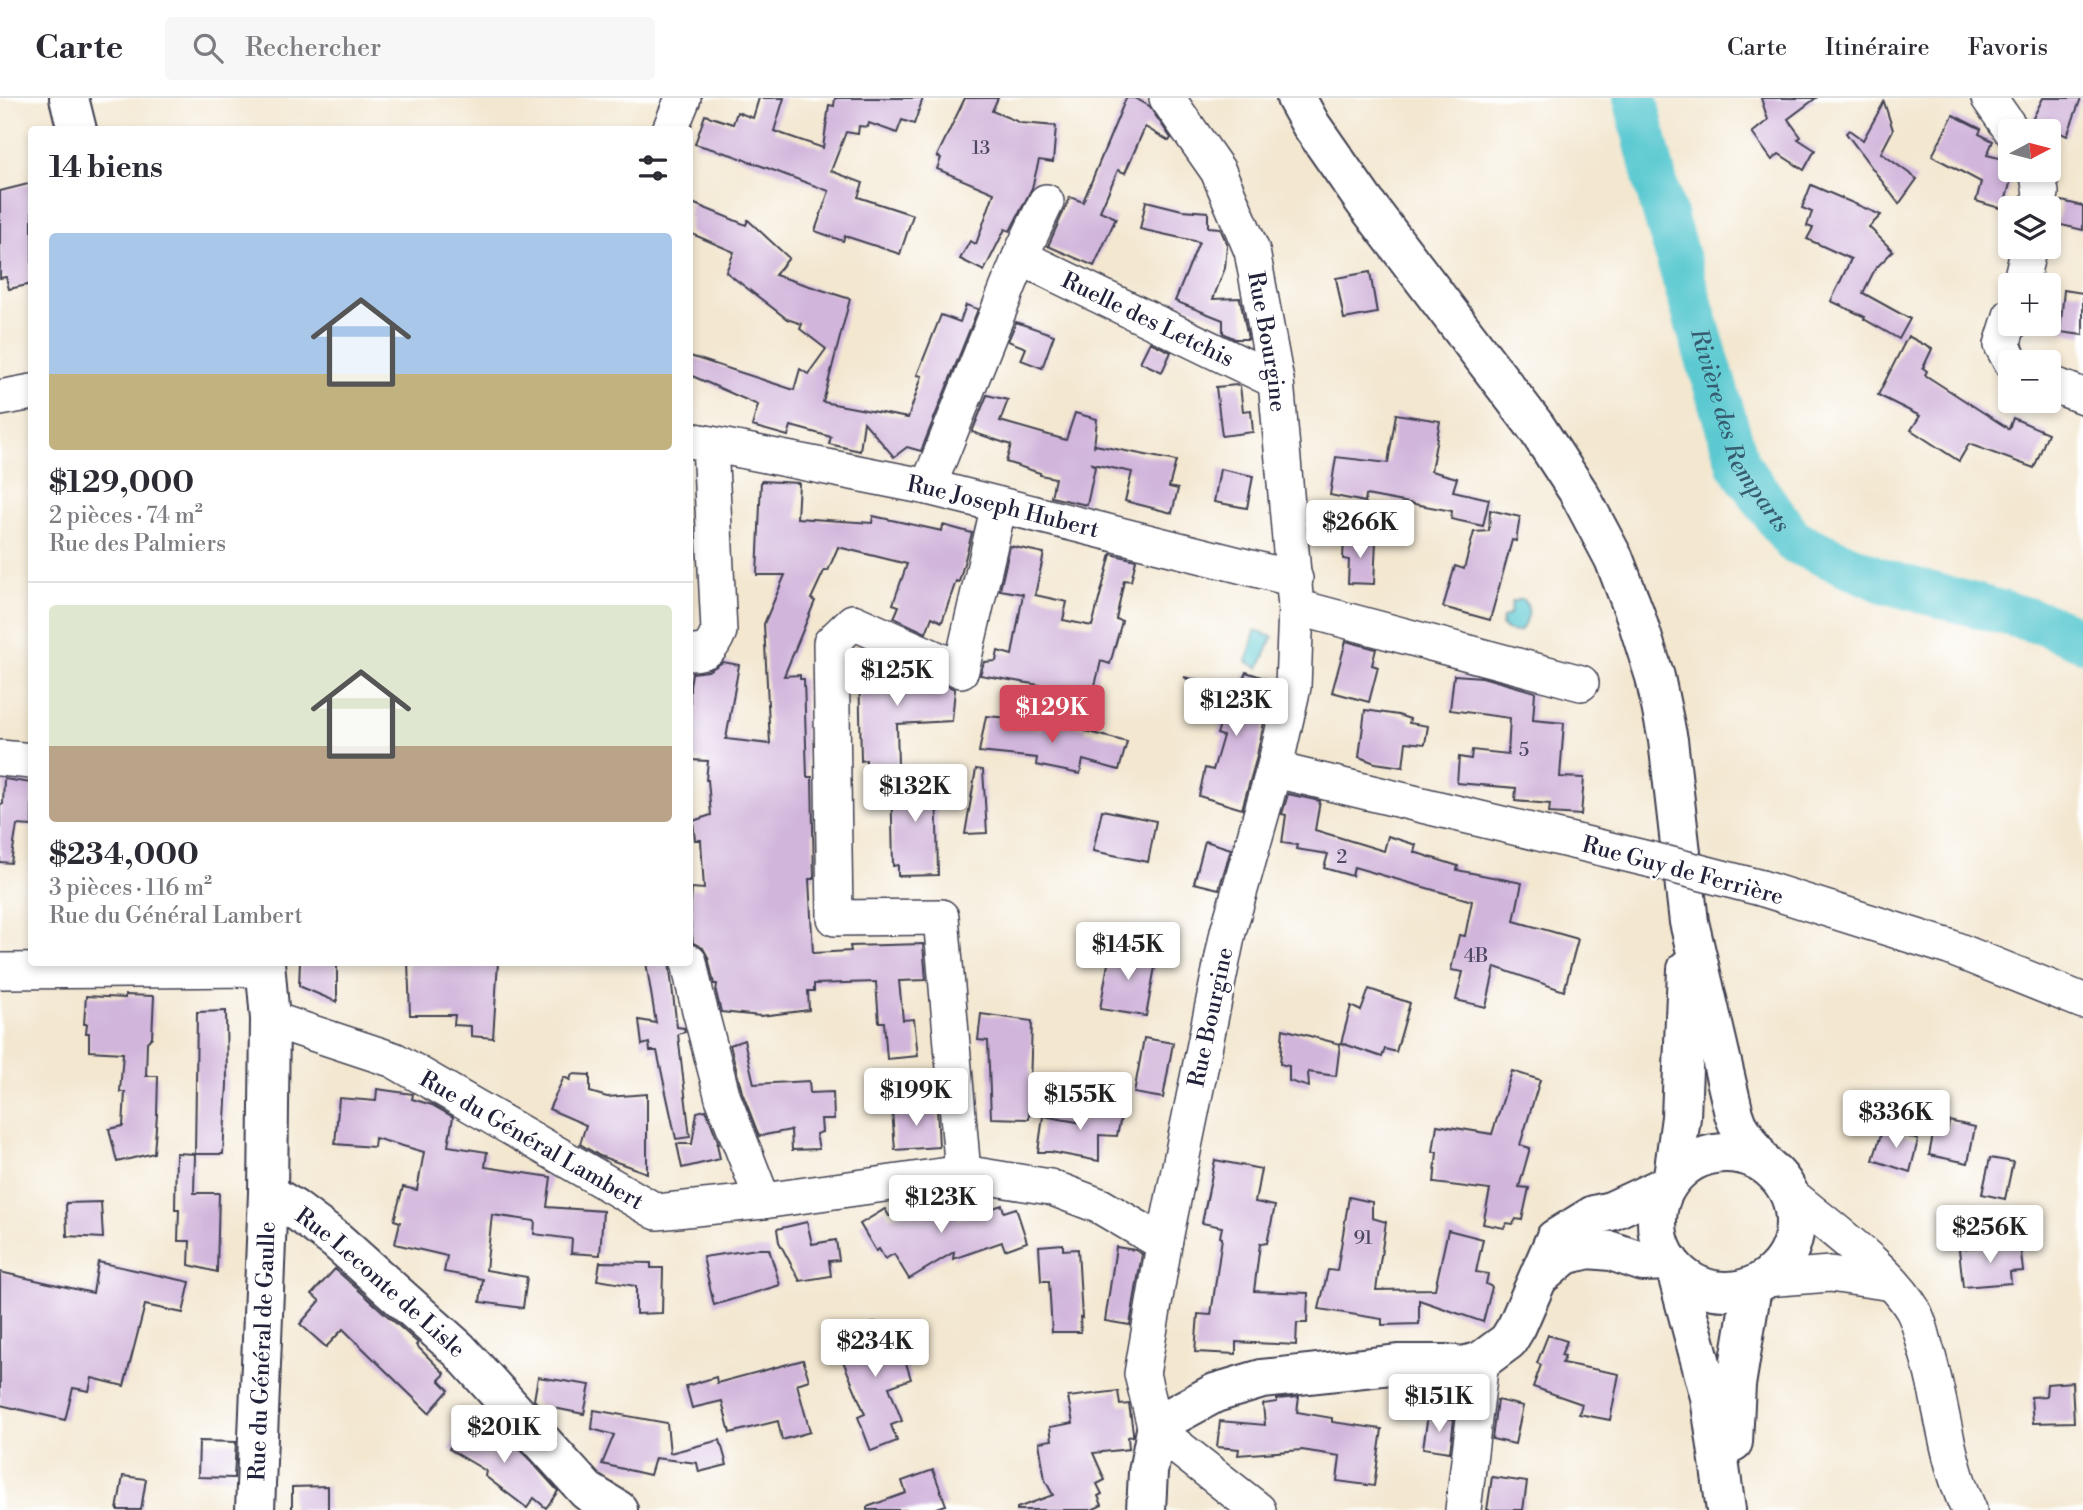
<!DOCTYPE html>
<html lang="fr">
<meta charset="utf-8">
<style>
body{margin:0;font-family:"Libre Bodoni",serif;background:#f7f7f7;color:#2b2b33;height:100vh;display:flex;flex-direction:column;font-size:26px;white-space:nowrap}
*{box-sizing:border-box;margin:0}
p{font-size:23px;color:#7c7c81}
.icon{flex:none;width:38px;height:38px;fill:none;stroke:currentColor;stroke-width:2;stroke-linecap:round;stroke-linejoin:round}
.map{position:relative;flex:1;overflow:hidden}
.drawer{position:absolute;left:28px;top:28px;width:665px;height:840px;display:flex;flex-direction:column;background:#fff;border-radius:7px;box-shadow:0 4px 10px #0003}
.drawer>*{flex:none}
.needle{width:46px;rotate:83deg}
.fabs{position:absolute;left:1998px;top:21px;display:grid;gap:14px}
.fabs a{display:grid;place-items:center;width:63px;height:63px;border-radius:7px;background:#fff;box-shadow:0 4px 10px #0003;font-size:35px}
.price{position:absolute;translate:-50% -60px;padding:0 16px;border-radius:7px;background:#fff;color:#222;font-size:23px;line-height:46px;filter:drop-shadow(0 2px 4px #0008)}
.price::after{content:'';position:absolute;left:50%;top:42px;width:21px;height:16px;margin-left:-10px;background:inherit;clip-path:polygon(0 0,100% 0,50% 100%)}
.price.active{background:#d1495b;color:#fff}
ul{padding:0;list-style:none}
li{display:grid;align-content:center;gap:14px;height:371px;padding:0 21px}
li+li{border-top:2px solid #e1e1e2}
li span{display:grid;place-items:center;height:217px;border-radius:7px;color:#555}
li>.icon{margin-inline-start:auto}
span .icon{width:126px;height:126px;fill:#fffc;stroke-width:1}
li b{font-size:30px}
h2{display:flex;justify-content:space-between;align-items:center;height:84px;padding:0 21px;font-size:30px}
header{display:flex;align-items:center;gap:42px;box-sizing:border-box;height:98px;padding:0 35px;background:#fff;border-bottom:2px solid #e1e1e2}
header strong{font-size:33px}
nav{display:flex;gap:38px;margin-inline-start:auto;font-size:24px}
.search{width:490px;height:63px;background:#f7f7f7;display:flex;align-items:center;gap:18px;box-sizing:border-box;padding:0 24px;border-radius:7px;color:#7c7c81;font-size:26px}
.map>svg:first-child{display:block}
.water{fill:#5cc9d1;stroke:#3f7686;stroke-width:2}
.lines{fill:none;stroke-linecap:round;stroke-linejoin:round}
.river{stroke:#5cc9d1;stroke-width:44}
.building{fill:#d1b5db}
.minor-casing{stroke:#414051;stroke-width:38}
.major-casing{stroke:#414051;stroke-width:42}
.minor{stroke:#fff;stroke-width:35}
.major{stroke:#fff;stroke-width:38}
.minor-bridge-casing{stroke:#414051;stroke-width:38;stroke-linecap:butt}
.minor-bridge{stroke:#fff;stroke-width:35}
.labels{text-anchor:middle;stroke-width:5;stroke-linejoin:round;paint-order:stroke}
.number-label{font-size:19px;fill:#4e4763}
.street-label{font-size:23px;fill:#22223b;stroke:#fff}
.water-label{font-size:24px;font-style:italic;fill:#365c70;stroke:#fff}
</style>
<header>
<strong>Carte</strong>
<div class="search"><svg class="icon" aria-label="search" viewBox="0 0 24 24"><circle cx="10" cy="10" r="6"/><path d="M15 15l6 6"/></svg>Rechercher</div>
<nav><a>Carte</a><a>Itinéraire</a><a>Favoris</a></nav>
</header>
<div class="map">
<svg width="2083" height="1412" viewBox="0 0 2083 1412">
<rect width="100%" height="100%" fill="#fff"/>
<filter id="ink" filterUnits="userSpaceOnUse"><feTurbulence type="fractalNoise" baseFrequency=".0143" numOctaves="2"/><feDisplacementMap in="SourceGraphic" scale="14" xChannelSelector="R" yChannelSelector="G"/><feConvolveMatrix kernelMatrix="1 2 1 2 8 2 1 2 1" color-interpolation-filters="sRGB"/></filter>
<filter id="wash" filterUnits="userSpaceOnUse"><feTurbulence type="fractalNoise" baseFrequency=".00686" numOctaves="4" result="noise"/><feDisplacementMap in="SourceGraphic" scale="28" xChannelSelector="R" yChannelSelector="G"/><feGaussianBlur stdDeviation="1.57" result="paint"/><feColorMatrix in="noise" values="0 0 0 0 0 0 0 0 0 0 0 0 0 0 0 0 0 1.4 0 .05"/><feComposite in="paint" operator="in"/></filter>
<g filter="url(#wash)">
<rect width="100%" height="100%" fill="#f3e7d0"/>
<g class="water">
<path d="M1522,501c11,10 6,21 -2,32 -7,1 -13,1 -18,-5l1,-8 7,-4 2,-12z"/>
<path d="M1255,533l18,6 -14,31 -12,-6z"/>
</g>
<g class="lines">
<path class="river" id="s1" d="M1635,0l22,90 81,276 55,77 90,40 159,42 41,17"/>
</g>
<g id="blocks">
<g class="building">
<path d="M759,0h25l-10,33 49,17 6,-43 5,1 1,-8h88l-9,26 -12,-4 -5,13 -28,-10 -1,4 -9,-1 -1,8 -12,-2 -15,39 32,12 -5,14 55,18 -13,39 -55,-18 -2,5 -28,-10 14,-40 -97,-36 -37,-11 10,-29 28,9 4,-12 16,6z"/>
<path d="M965,0h33l-6,13 29,12 35,3 -3,36 -14,-2 -7,28 -22,43 -5,-2 -21,42 -24,-12 10,-18 6,3 18,-51 -57,-24 4,-11 -4,-2z"/>
<path d="M1126,0h9l14,8 22,32 -2,3 -24,-14 -20,46 -7,-3 -18,41 16,7 -22,48 -46,-20 22,-49 13,5z"/>
<path d="M1761,0h55l-28,21 13,18 -3,2 17,11 -11,20 -25,-16 -7,6 -20,-27 16,-13z"/>
<path d="M2043,0h38l-14,38 -35,-16z"/>
<path d="M1884,4l9,28 -12,23 36,26 -18,25 -53,-71 3,-3 14,10z"/>
<path d="M1953,17l28,14 -2,5 14,7 -6,14 24,6v19l-8,29 -27,-8 5,-19 -49,-26z"/>
<path d="M32,85v101l-23,5 -3,-12 -6,1v-87z"/>
<path d="M1811,87l70,30 -12,12 24,24 -18,18 -12,24 47,26 -11,20 -35,-20 1,-2 -34,-16 20,-42 -44,-20 6,-11 -6,-2 5,-14 -10,-4z"/>
<path d="M1146,103l36,9 26,2v15l12,1 7,16 -2,24 -12,31 27,-1 8,41h-13l-12,-6v-13l-48,-19 24,-59 -59,-13z"/>
<path d="M2062,103l21,5v24l-26,-6z"/>
<path d="M690,104l56,23 2,-5 41,38 -14,17 75,24 -27,103 85,16 14,-42 -5,-1 24,-60 19,7 6,-17 12,4 -57,142 -14,-4 -13,10 -30,-35 -4,29 -31,-7 2,-7 -40,-11 -3,10 -36,-10 6,-21 -68,-30v-19l104,34 6,-21 8,5 18,-25 -26,-20 2,-5 -15,-5 -61,-47 8,-20 -44,-19z"/>
<path d="M1370,174l7,41 -33,6 -8,-41z"/>
<path d="M2064,192l19,3v42l-23,-3z"/>
<path d="M1016,224l38,13 -12,33 -21,-8 5,-12 -18,-7z"/>
<path d="M1908,238l24,13 -9,19 4,3 -2,4 84,54 4,-11 35,15 -14,35 -65,-24 -10,17 -48,-31 9,-14 -42,-21z"/>
<path d="M1150,244l21,10 -9,20 -22,-10z"/>
<path d="M1237,287l3,1 3,25 8,-1 2,22 -31,4 -6,-49z"/>
<path d="M987,297l21,5 -8,21 66,19 9,-27 22,6 -3,28 1,-2 81,16 -7,26 9,2 -6,24 -47,-12 7,-29 -40,-8 3,3 -8,38 -36,-8 4,-19 -15,-3v-2l-34,-11 5,-17 -39,-13z"/>
<path d="M1396,316l44,7 -9,50 26,7 -4,13 36,8 -6,27 -32,-7 1,-8 -86,-16 -1,7 -35,-7 6,-38 52,6z"/>
<path d="M1220,371l33,7 -6,32 -33,-6z"/>
<path d="M761,383l38,2 -2,35 75,5 1,-7 69,15 1,-6 29,8 -13,49 -3,-1 -14,41 -10,-5 -6,16 -32,-15 5,-12 -6,-2 14,-40 -69,-17 -10,24h-4l-13,28 4,2 -31,75 16,-1v4h4l3,98h5l2,102h-5l4,74 38,-2 -1,-5 73,-2 3,36 -27,1 4,39 11,-1 4,37 -31,3 -3,-37h-5l-3,-40 -62,2v7h-6l1,19 -48,6 -40,-4 -5,-20 1,-8h-3l-6,-27 -5,-9 -10,-5 -3,-24 2,-31 12,1 -3,-49h-6l-2,-19 18,-6 -3,-35h-2l2,-19 -18,-1v-74l2,-13 16,-2 15,-9 16,3 -13,74 44,5 -6,-120 21,-49h-28z"/>
<path d="M1490,412l30,7 -4,24 -4,-1 -22,80 -47,-13 12,-41 9,3 10,-37 15,-1z"/>
<path d="M1344,441l32,1 -2,44 -26,-1 1,-23 -6,-1z"/>
<path d="M1010,448l34,7 -9,42 32,7 -4,18 29,6 19,-72 25,6 -5,21 -7,-1 -8,39 6,2 -12,43 -9,-3 -8,33 -113,-19 4,-13 12,-1 2,-10 14,4 11,-61 -23,-4z"/>
<path d="M1346,543l30,8 -4,16 6,2 -9,35 -37,-10z"/>
<path d="M899,566l22,10v4l7,-1 27,12 -3,32 -55,3 1,41 -32,2v-7l-5,1 -2,-95z"/>
<path d="M1246,574l27,9 -17,79 -14,49 -43,-13 6,-28 8,2 10,-34 -6,-2 9,-28 -42,-29 55,12z"/>
<path d="M1454,577l28,2 53,15 -2,28 31,3 -4,54 24,1 -3,37 -32,-2 1,-9 -35,-3 1,-13 -59,-5 2,-26 12,2 1,-9 36,4 2,-36 -60,-8z"/>
<path d="M1365,612l33,5 12,4 -1,4 19,3 -3,18 -19,-2 -3,25 -28,-4 -16,-6z"/>
<path d="M986,618l24,2 -1,5 34,6 2,-7 41,5 -1,4 42,11 -8,28 -36,-10 -3,14 -44,-9 1,-7 -58,-6z"/>
<path d="M976,671l7,1 4,63 -22,1z"/>
<path d="M891,676h45l2,101 -40,1v-11l-5,1z"/>
<path d="M4,681l28,4v43l-15,-1 -6,38 -11,-1v-58h3z"/>
<path d="M1288,696l32,7 -5,29 69,21 4,-15 28,9 -2,7 44,14 -1,4 65,13 -8,38 64,18 -14,52 -69,-24 -9,40 -30,-7 7,-28 -12,-2 8,-35 6,1 7,-35 -118,-34 -2,9 -28,-8 4,-14 -32,-5 1,-4 -15,-2 4,-28 -4,-1z"/>
<path d="M1102,712l54,11 -8,41 -55,-11z"/>
<path d="M1205,743l26,8 -12,40 -25,-6z"/>
<path d="M1111,849l46,9 -11,60 -46,-7z"/>
<path d="M300,864h37v40l-38,-16z"/>
<path d="M408,864l49,3v-3h41l-5,76 -22,-2v-10l-17,-1 1,-10h-45z"/>
<path d="M646,864h23l8,65 7,1 1,4 -7,2 12,103 -14,2 -19,-88h-7l-1,-8 -7,2 -3,-25 17,3z"/>
<path d="M1369,891l41,14 -14,49 -11,-3 -3,8 -41,-14 10,-37 10,5z"/>
<path d="M125,897l29,1 -2,41 -5,5 -1,34h12l-1,39 -3,38 -37,9 -8,-33 14,-3 2,-34h-5l3,-39 -34,-2v-18h-3l1,-9h-3l2,-28 39,2z"/>
<path d="M226,913l1,73 -4,70h-28l2,-142z"/>
<path d="M981,916l51,7 -3,98 -38,-1 -3,-77 -10,-1z"/>
<path d="M1283,931l57,15 -4,32 -28,-4 1,15 -20,-6v-15l-9,-2z"/>
<path d="M1144,940l29,5 -10,55 -29,-5z"/>
<path d="M744,942l10,44 55,-3 1,12 23,-1 1,27h-13l1,13 -6,2 3,15 -27,1 -1,-20 -32,6 -17,-44 -12,-47z"/>
<path d="M1512,973l28,9 -20,65 10,3 -11,39 10,1 -7,32 -6,-1 -3,5 -6,-1 -3,5 -21,-4 7,-34 -56,-7 3,-31h-4l4,-27 55,9z"/>
<path d="M572,976l18,1v17l17,5 40,-3v79l-47,-17 -20,-12 6,-19 -37,-16 15,-32 6,3z"/>
<path d="M377,991l36,5 -1,5 20,6 21,12 -5,29 39,6 -2,15 66,10 -4,30 56,4 -3,44 -29,-2 1,-14 -38,-5 1,-13 -43,-6 -6,55 41,7 -4,31 -43,-6 3,-23 -39,-7 3,-16 -52,-12 5,-22 -6,-2 9,-33 14,3 7,-38 -49,-14 -1,9 -39,-3 4,-46 37,3z"/>
<path d="M1083,1004l40,6 -6,28 -18,-1v26l-48,-9h-13l5,-36 40,7z"/>
<path d="M937,1009l2,40 -44,3 -3,-40z"/>
<path d="M706,1012l13,34h-2l3,15 -38,9 -5,-24h15l5,-32z"/>
<path d="M1949,1023l26,6 -7,36 -39,-8 5,-25 13,3z"/>
<path d="M1883,1030l35,12 -8,32 -37,-12z"/>
<path d="M176,1055l19,1 -1,39h25l-2,79 -28,-7 1,-24h-12l1,-32h-4z"/>
<path d="M1990,1060l23,4 -8,37 -23,-5z"/>
<path d="M1215,1062l46,9 -6,33 20,4 -8,37 -7,1 -6,47 54,2 -1,30h-10l-1,22 -60,-3v12l-41,-2 3,-38 13,1 11,-77 -2,-1 2,-10 -20,-4z"/>
<path d="M1349,1099l23,5v16l14,4 -10,68 59,-1 13,-59 35,9 -7,33 12,2 -2,10 6,3 -9,35 -64,-22v24l-37,1v-6l-63,-10 9,-39 9,1z"/>
<path d="M101,1104l2,36 -36,-2 -1,-33z"/>
<path d="M1002,1107l2,7 12,-4 11,34 -22,8 -3,-8 -49,17 1,-7 -45,27 -15,-25 -9,5 -6,-10 -3,2 -16,-27 25,-15 4,7 67,-10 2,13z"/>
<path d="M807,1124l5,22 24,-4 3,20 -10,1 2,15 -31,5 -21,-39 -2,-13z"/>
<path d="M1063,1146v6l15,-1 4,69 -2,-1 1,15h-29l-3,-51h-8l-2,-35z"/>
<path d="M2020,1146l3,27 -13,1 1,11 -48,4 -4,-38z"/>
<path d="M1116,1149l19,3 7,4 -12,71 -25,-4z"/>
<path d="M757,1151h12l11,36 -66,20 -11,-48z"/>
<path d="M98,1164l92,20 -7,31 -38,-8 -21,81 -32,-8 -3,13 -16,-3 -8,32 -65,-15v-133l93,21z"/>
<path d="M600,1164l51,1v5h12l-1,45 -26,1v-28l-39,-6z"/>
<path d="M335,1171l83,74 -2,2 29,29 -6,6 10,10 -20,23 -86,-84 -17,18 -26,-23 20,-23 -8,-7z"/>
<path d="M875,1224l5,10 15,-4 16,51 -22,8 13,34 -11,4 6,16 -26,10 -13,-34 7,-3 -25,-60 -5,-16z"/>
<path d="M1548,1237l19,6 -6,14 4,1 -3,7 57,11 -9,46 -31,-6 3,-10 -49,-17 8,-22 -4,-2z"/>
<path d="M803,1262l6,20 -12,4 13,48 -28,8 -4,-19 -48,12 -8,-32 -30,7 -6,-22 30,-9 1,6z"/>
<path d="M538,1279l52,8 -6,29 -45,-9 -5,-5z"/>
<path d="M2072,1284l2,40 -41,1 -2,-26 15,-1 1,-12z"/>
<path d="M1118,1293l2,14 9,-1 4,28v4l-5,1 1,12 -36,4 12,27 -8,4 5,10 -4,2 4,9 -10,5h-75v-2l36,-13 -8,-15 -6,-38 13,-2 -2,-13 23,-4 -5,-26z"/>
<path d="M1299,1299l-2,15 35,6v4l50,7 -8,57 -37,-5 3,-25 -38,-6 -64,5 1,-6 -22,-2 3,-26 45,4 -2,-21 14,-2v-3z"/>
<path d="M1497,1302l26,6 -8,38 -23,-5z"/>
<path d="M594,1312l73,13 3,30 50,-13 7,25 -28,7 -2,-9 -42,-5 -5,17 -48,-11 12,-29 -22,-6z"/>
<path d="M1428,1317l26,4 -4,33 -27,-4z"/>
<path d="M467,1321l53,30 38,42 -12,17 -12,-10 -7,10 -42,-32 1,-5 -37,-22z"/>
<path d="M199,1343l37,1 -2,36 -36,-1z"/>
<path d="M933,1372l13,35 -15,5h-64v-3l39,-14 -4,-12z"/>
<path d="M123,1378l23,3 -5,31h-24z"/>
<path d="M1492,1379l35,5 -4,28h-36z"/>
<path d="M328,1388v24h-36v-23z"/>
</g>
</g>
</g>
<g filter="url(#ink)">
<use href="#blocks" fill-opacity="0" stroke="#414051" stroke-width="2"/>
<g class="lines">
<g class="minor-casing">
<g id="minor">
<path id="s2" d="M1167,0l51,73 34,80 24,130 20,226 -3,80 -17,75 -48,170 -63,307 -23,135 14,56 102,80"/>
<path d="M1989,0l23,33"/>
<path d="M670,32l13,-32"/>
<path d="M2037,72l4,23 -3,15"/>
<path d="M1020,159l26,-55"/>
<path d="M2020,187l9,-38"/>
<path d="M2011,218l-9,29 9,17"/>
<path d="M2049,285l34,13"/>
<path d="M0,300l32,-6"/>
<path id="s3" d="M690,342l238,47 367,92"/>
<path id="s4" d="M928,389l92,-230 256,124"/>
<path d="M1296,509l285,76"/>
<path d="M690,555c18,0 22,-5 29,-22l-9,-187"/>
<path d="M0,660l32,3"/>
<path d="M1276,664l12,11 364,87"/>
<path d="M1761,790l188,59 134,54"/>
<path d="M689,864l7,33 27,103 40,103"/>
<path d="M0,873l266,-2"/>
<path id="s5" d="M270,921l124,41 263,152 106,-11 200,-28 87,14 50,19 53,31 12,2"/>
<path d="M963,1075l-22,-256 -106,1 -4,-275 22,-21 108,48 38,-165"/>
<path d="M1790,1096c37,32 99,75 123,116 6,11 9,24 12,36 17,54 20,112 44,164"/>
<path d="M1766,1181l64,-5 62,9"/>
<path d="M1463,1412l18,-149"/>
</g>
</g>
<g class="major-casing">
<g id="major">
<path d="M69,0l8,32"/>
<path d="M1296,0l15,27 53,76 172,226 43,66 35,66 21,55 20,63 13,63 21,182 45,192 4,11 24,37"/>
<circle cx="1726" cy="1124" r="69"/>
<path d="M1673,1078l8,-59 6,-148"/>
<path id="s6" d="M268,1095l26,16 43,32 122,109 128,141 31,19"/>
<path d="M1676,1172l34,127 16,113"/>
<path d="M1544,1175l21,-18 24,-6 22,2 32,11 26,-1"/>
<path d="M1733,1344l3,-57 16,-98"/>
<path id="s7" d="M255,1412l13,-317 2,-174 -5,-57"/>
<path d="M1146,1412l2,-38 8,-42 11,-11 48,-26 47,-14 138,-15h45l19,2 17,-5 27,-20 9,-15 38,-87 39,-24 17,-4 56,-26"/>
</g>
</g>
<use href="#minor" class="minor"/>
<use href="#major" class="major"/>
<g class="minor-bridge-casing">
<path id="minor-bridge" d="M1652,762l109,28"/>
</g>
<use href="#minor-bridge" class="minor-bridge"/>
</g>
</g>
<g class="labels">
<g class="number-label">
<text x="981" y="56">13</text>
<text x="1524" y="658">5</text>
<text x="1342" y="765">2</text>
<text x="1476" y="864">4B</text>
<text x="1363" y="1146">91</text>
</g>
<g class="street-label">
<text dy="8" stroke="none"><textPath href="#s4" startOffset="390">Ruelle des Letchis</textPath></text>
<text dy="8" stroke="none"><textPath href="#s2" startOffset="268">Rue Bourgine</textPath></text>
<text dy="8" stroke="none"><textPath href="#s3" startOffset="320">Rue Joseph Hubert</textPath></text>
<text transform="translate(1683 772) rotate(15)" y="8">Rue Guy de Ferrière</text>
<text transform="translate(1210 919) rotate(-78)" y="8">Rue Bourgine</text>
<text dy="8" stroke="none"><textPath href="#s5" startOffset="290">Rue du Général Lambert</textPath></text>
<text dy="8" stroke="none"><textPath href="#s6" startOffset="144">Rue Leconte de Lisle</textPath></text>
<text dy="8" stroke="none"><textPath href="#s7" startOffset="159">Rue du Général de Gaulle</textPath></text>
</g>
<g class="water-label">
<text dy="8" stroke="none"><textPath href="#s1" startOffset="350">Rivière des Remparts</textPath></text>
</g>
</g>
</svg>
<div class="fabs">
<a><svg class="needle" viewBox="-14 -14 28 28"><path d="M0-13l5 13h-10z" fill="#e53935"/><path d="M0 13l5-13h-10z" fill="#7c7c81"/></svg></a>
<a><svg class="icon" aria-label="layers" viewBox="0 0 24 24"><path d="M12 4l9 5-9 5-9-5zM3 14l9 5 9-5"/></svg></a>
<a>+</a>
<a>−</a>
</div>
<b class="price" style="left:1360px;top:462px">$266K</b>
<b class="price" style="left:897px;top:610px">$125K</b>
<b class="price" style="left:1236px;top:640px">$123K</b>
<b class="price active" style="left:1052px;top:647px">$129K</b>
<b class="price" style="left:915px;top:726px">$132K</b>
<b class="price" style="left:1128px;top:884px">$145K</b>
<b class="price" style="left:916px;top:1030px">$199K</b>
<b class="price" style="left:1080px;top:1034px">$155K</b>
<b class="price" style="left:1896px;top:1052px">$336K</b>
<b class="price" style="left:941px;top:1137px">$123K</b>
<b class="price" style="left:1990px;top:1167px">$256K</b>
<b class="price" style="left:875px;top:1281px">$234K</b>
<b class="price" style="left:1439px;top:1336px">$151K</b>
<b class="price" style="left:504px;top:1367px">$201K</b>
<section class="drawer">
<h2>14 biens<svg class="icon" aria-label="filters" viewBox="0 0 24 24"><path d="M4 7h16M4 17h16"/><circle cx="9" cy="7" r="2"/><circle cx="15" cy="17" r="2"/></svg></h2>
<ul>
<li><span style="background:linear-gradient(#a9c7e8 65%,#c2b280 0)"><svg class="icon" aria-label="home" viewBox="0 0 24 24"><path d="M3 11l9-7 9 7M6 9v11h12V9"/></svg></span><div><b>$129,000</b><p>2 pièces · 74 m²</p><p>Rue des Palmiers</p></div></li>
<li><span style="background:linear-gradient(#dfe7d0 65%,#b9a48a 0)"><svg class="icon" aria-label="home" viewBox="0 0 24 24"><path d="M3 11l9-7 9 7M6 9v11h12V9"/></svg></span><div><b>$234,000</b><p>3 pièces · 116 m²</p><p>Rue du Général Lambert</p></div></li>
</ul>
</section>
</div>
